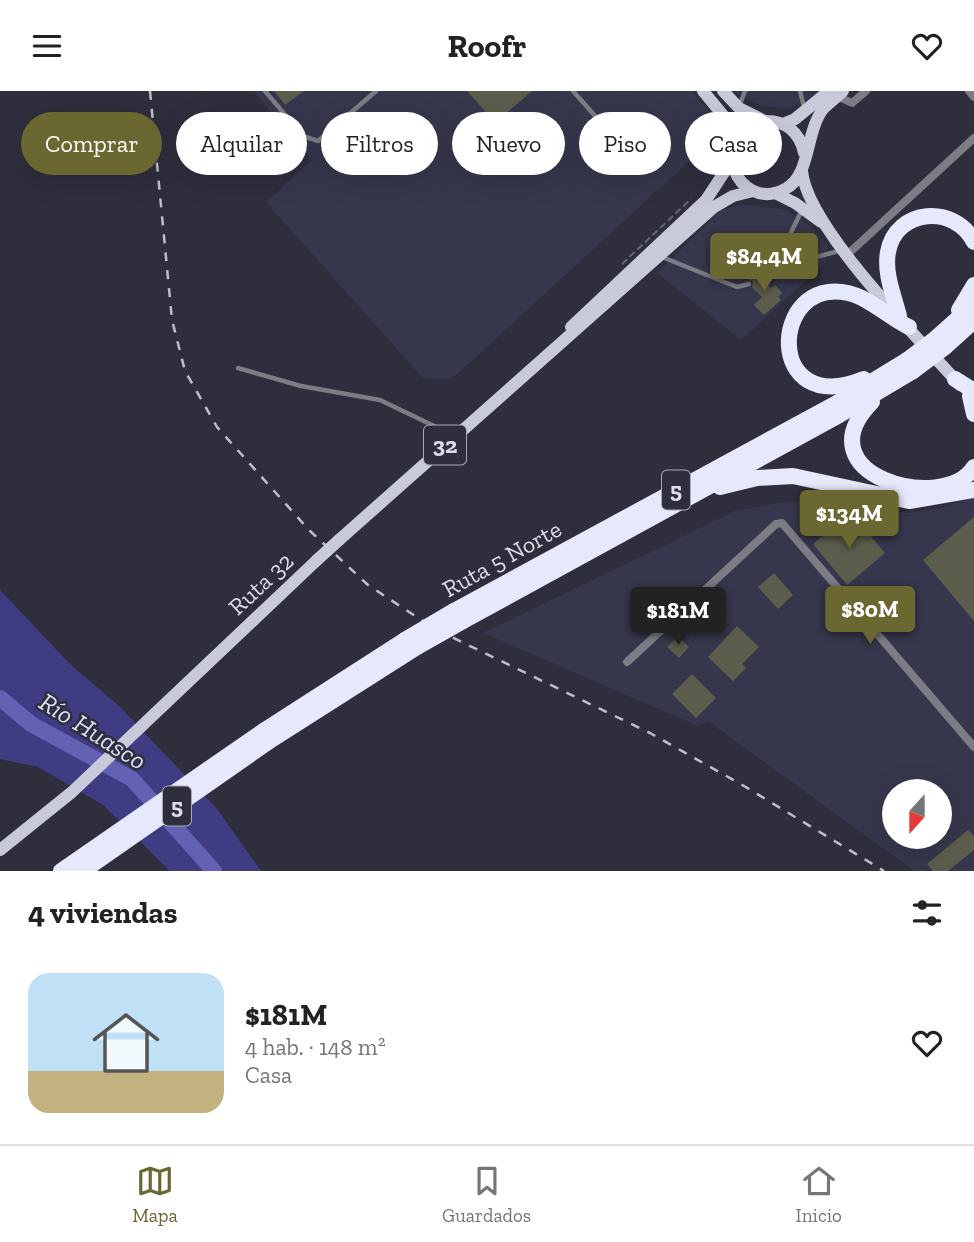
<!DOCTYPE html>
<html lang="es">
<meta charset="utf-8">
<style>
body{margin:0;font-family:"Zilla Slab",serif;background:#f2f2f2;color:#222;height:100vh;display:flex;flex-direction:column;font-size:26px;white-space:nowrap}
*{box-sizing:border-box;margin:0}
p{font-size:23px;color:#767676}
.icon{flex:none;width:38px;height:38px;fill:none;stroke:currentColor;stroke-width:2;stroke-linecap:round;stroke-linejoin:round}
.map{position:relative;height:780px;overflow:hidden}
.side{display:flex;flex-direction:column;background:#fff;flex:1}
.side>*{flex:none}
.guide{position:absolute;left:21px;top:21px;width:933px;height:63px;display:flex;gap:14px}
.needle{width:46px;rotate:201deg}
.fabs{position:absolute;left:882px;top:688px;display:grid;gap:14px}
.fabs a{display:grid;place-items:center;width:70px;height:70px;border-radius:50%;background:#fff;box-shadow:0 7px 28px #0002;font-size:35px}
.price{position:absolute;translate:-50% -60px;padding:0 16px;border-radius:7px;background:#6a6830;color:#fff;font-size:23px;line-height:46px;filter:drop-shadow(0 2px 4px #0008)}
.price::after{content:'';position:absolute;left:50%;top:42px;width:21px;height:16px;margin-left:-10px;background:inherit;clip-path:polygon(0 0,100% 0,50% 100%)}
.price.on{background:#222;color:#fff}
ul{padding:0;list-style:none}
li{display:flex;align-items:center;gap:21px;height:175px;padding:0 28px}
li+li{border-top:2px solid #e0e0e0}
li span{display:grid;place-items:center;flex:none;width:196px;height:140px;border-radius:21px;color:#555}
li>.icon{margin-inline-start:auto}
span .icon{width:84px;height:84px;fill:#fffc;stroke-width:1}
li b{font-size:30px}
h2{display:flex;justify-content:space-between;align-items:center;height:84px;padding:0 28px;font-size:30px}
.chip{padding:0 24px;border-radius:32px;background:#fff;box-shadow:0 7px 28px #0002;font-size:24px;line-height:63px}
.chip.on{background:#6a6830;color:#fff}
header{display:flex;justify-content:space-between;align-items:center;height:91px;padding:0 28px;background:#fff;font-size:32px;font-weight:700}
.menu{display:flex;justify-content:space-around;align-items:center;height:98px;border-top:2px solid #e0e0e0;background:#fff;font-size:19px;color:#767676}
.menu a{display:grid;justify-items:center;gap:4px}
.menu .on{color:#6a6830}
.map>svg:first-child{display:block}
.built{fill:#36374c;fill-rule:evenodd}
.green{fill:#403c84}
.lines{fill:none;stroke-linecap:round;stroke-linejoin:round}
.river{stroke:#6361b3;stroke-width:16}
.building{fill:#5c5d4c}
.path{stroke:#656572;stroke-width:2;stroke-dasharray:7 3.5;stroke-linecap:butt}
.service{stroke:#7c7d84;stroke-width:4.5}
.minor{stroke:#7c7d84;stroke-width:8}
.primary{stroke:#c8c9d9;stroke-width:12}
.motorway{stroke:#e6e8fb;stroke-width:16}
.rail{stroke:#bebfca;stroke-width:2.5;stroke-dasharray:9 9;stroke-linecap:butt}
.primary-bridge{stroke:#c8c9d9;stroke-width:12}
.motorway-bridge{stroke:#e6e8fb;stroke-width:16}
.labels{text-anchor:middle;stroke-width:5;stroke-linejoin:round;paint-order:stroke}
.shield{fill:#2e2e3d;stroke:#a8a9b5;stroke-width:2}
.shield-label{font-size:23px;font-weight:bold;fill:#dddee8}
.street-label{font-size:24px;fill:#dddee8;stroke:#2e2e3d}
.water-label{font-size:26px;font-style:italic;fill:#dcdef5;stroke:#2e2e3d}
</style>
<header><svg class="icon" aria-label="menu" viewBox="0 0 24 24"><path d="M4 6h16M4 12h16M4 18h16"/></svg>Roofr<svg class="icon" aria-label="heart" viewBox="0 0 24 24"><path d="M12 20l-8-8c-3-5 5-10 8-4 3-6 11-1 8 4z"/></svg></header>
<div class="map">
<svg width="974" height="780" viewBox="0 0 974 780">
<rect width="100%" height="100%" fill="#2e2e3d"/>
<g class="built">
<path d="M253,0h439l19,22 2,22 -3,7 -258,237 -29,-1 -157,-176 46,-42z"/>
<path d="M734,0h87l-9,9 -27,9 -26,-4z"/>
<path d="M740,113l47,6 19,13 21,21 -1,18 -85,78 -84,-67 63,-62z"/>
<path d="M974,407v373h-60l-206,-150 -10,5 -215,-93 252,-122 43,-8 29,-2 101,12 28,-4zM894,700h46v46h-46z"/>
</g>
<path class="green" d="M0,499l70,74 50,43 98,103 43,61h-91l-67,-66 -65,-38 -38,-8z"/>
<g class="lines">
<path class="river" d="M0,607l31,26 101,55 82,92"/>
</g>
<g class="building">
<path d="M274,0h30l-19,14z"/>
<path d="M467,0h65l-50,43 -10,-12 13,-11z"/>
<path d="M798,148l9,11 -10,7 -9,-8z"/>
<path d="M752,177l4,11h6l9,9 4,-3 7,8 -4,4 3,3 -17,15 -10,-10 8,-8 -10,-10 1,-6 -11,-5z"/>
<path d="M974,426v104l-51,-61z"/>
<path d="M842,429l6,7 9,-7 28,33 -38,32 -34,-41z"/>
<path d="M774,482l19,22 -15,14 -20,-22z"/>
<path d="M737,535l22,21 -17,17 4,4 -13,13 -25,-24z"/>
<path d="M678,545l11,11 -10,11 -12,-11z"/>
<path d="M692,583l24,24 -20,20 -24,-24z"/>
<path d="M968,739l6,6v14l-26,21h-15l-6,-7z"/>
</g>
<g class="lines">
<path class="path" d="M622,173l69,-65"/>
<g class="service">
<path d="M265,0l38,45 15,5 58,-50"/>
<path d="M573,0l47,53"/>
<path d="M800,0l4,16"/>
<path d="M740,13l5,-13"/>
<path d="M662,166l75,30 12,-3"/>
<path d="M779,166l18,5 42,-11"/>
<path d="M759,184l20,-18 22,-45"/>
<path d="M716,187c21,-16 32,-35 55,-14"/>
<path d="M238,277l63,18 79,14 75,36"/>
</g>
<g class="minor">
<path d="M969,0l5,6"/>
<path d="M837,5l15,7 14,-12"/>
<path d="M848,163l126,-116"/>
<path d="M627,571l149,-138 6,-1 192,224"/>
</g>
<g class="primary">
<path d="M703,0l24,29 6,24"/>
<path d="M723,0l16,17 24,12"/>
<path d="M783,33l12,-5 34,-28"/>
<path d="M804,62c-4,-21 -19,-33 -40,-32 -60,11 -27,94 21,68 26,-13 20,-56 38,-80 6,-6 14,-12 20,-18"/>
<path d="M802,80c5,56 118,169 158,214"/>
<path d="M775,102l20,10 26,19"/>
<path d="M571,236l135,-127 25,-38"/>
<path d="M339,449l375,-333 19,-11 20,-5"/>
<path d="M0,759l72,-58 245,-232"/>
</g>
<g class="motorway">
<path d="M959,219l15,-25"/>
<path d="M899,225c-5,-20 -15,-43 -11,-64 8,-44 67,-48 86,-10"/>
<path d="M936,247l38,-34"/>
<path d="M945,256l29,-26"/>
<path d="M864,288c-101,41 -94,-104 -16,-86 22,5 40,24 61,34"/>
<path d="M955,288l19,12"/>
<path d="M970,305l4,18"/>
<path d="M872,311c-72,73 72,113 102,65"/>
<path d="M720,396l37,-9 36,-2 116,25 65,-11"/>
<path d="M454,520l381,-207 72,-44"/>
<path d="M463,530l371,-203 79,-47"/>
<path d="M61,780l201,-139 143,-92"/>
<path d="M83,780l188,-131 146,-93"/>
</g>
<path class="rail" d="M150,0l22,229 13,51 32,56 92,103 59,55 67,44 215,104 94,53 140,85"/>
<path class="primary-bridge" d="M317,469l22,-20"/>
<g class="motorway-bridge">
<path d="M907,269l29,-22"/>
<path d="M913,280l32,-24"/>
<path d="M405,549l49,-29"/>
<path d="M417,556l46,-26"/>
</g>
</g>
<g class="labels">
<g class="shield">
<rect x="424" y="334.5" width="42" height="39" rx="5"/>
<rect x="662" y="379.5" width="28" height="39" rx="5"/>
<rect x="163" y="695.5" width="28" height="39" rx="5"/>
</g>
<g class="shield-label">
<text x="445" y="362">32</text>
<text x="676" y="407">5</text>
<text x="177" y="723">5</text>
</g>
<g class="street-label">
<text transform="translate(502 468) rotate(-29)" y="8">Ruta 5 Norte</text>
<text transform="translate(261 493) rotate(-43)" y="8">Ruta 32</text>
</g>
<g class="water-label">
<text transform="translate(93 640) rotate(32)" y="9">Río Huasco</text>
</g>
</g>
</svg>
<div class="fabs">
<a><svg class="needle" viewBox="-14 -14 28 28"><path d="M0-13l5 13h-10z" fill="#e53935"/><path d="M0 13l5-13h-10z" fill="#767676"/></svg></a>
</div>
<b class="price" style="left:764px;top:202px">$84.4M</b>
<b class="price" style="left:849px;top:459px">$134M</b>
<b class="price" style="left:870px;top:555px">$80M</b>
<b class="price on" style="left:678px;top:556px">$181M</b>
<div class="guide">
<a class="chip on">Comprar</a>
<a class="chip">Alquilar</a>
<a class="chip">Filtros</a>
<a class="chip">Nuevo</a>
<a class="chip">Piso</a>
<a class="chip">Casa</a>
</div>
</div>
<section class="side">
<h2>4 viviendas<svg class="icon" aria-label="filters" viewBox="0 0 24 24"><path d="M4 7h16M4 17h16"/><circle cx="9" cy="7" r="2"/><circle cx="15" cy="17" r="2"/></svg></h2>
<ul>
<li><span style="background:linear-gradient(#bfe0f5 70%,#c2b280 0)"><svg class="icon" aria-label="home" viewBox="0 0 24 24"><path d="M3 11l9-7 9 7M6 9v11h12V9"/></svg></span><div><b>$181M</b><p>4 hab. · 148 m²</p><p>Casa</p></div><svg class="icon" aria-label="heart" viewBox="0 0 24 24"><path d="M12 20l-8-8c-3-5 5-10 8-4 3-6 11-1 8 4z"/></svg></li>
</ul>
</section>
<nav class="menu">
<a class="on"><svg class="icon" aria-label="map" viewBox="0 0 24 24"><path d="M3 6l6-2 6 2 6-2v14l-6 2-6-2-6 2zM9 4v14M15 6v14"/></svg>Mapa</a>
<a><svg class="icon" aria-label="saved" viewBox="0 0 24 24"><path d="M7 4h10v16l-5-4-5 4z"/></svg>Guardados</a>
<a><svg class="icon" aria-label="home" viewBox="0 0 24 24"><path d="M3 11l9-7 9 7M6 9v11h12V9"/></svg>Inicio</a>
</nav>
